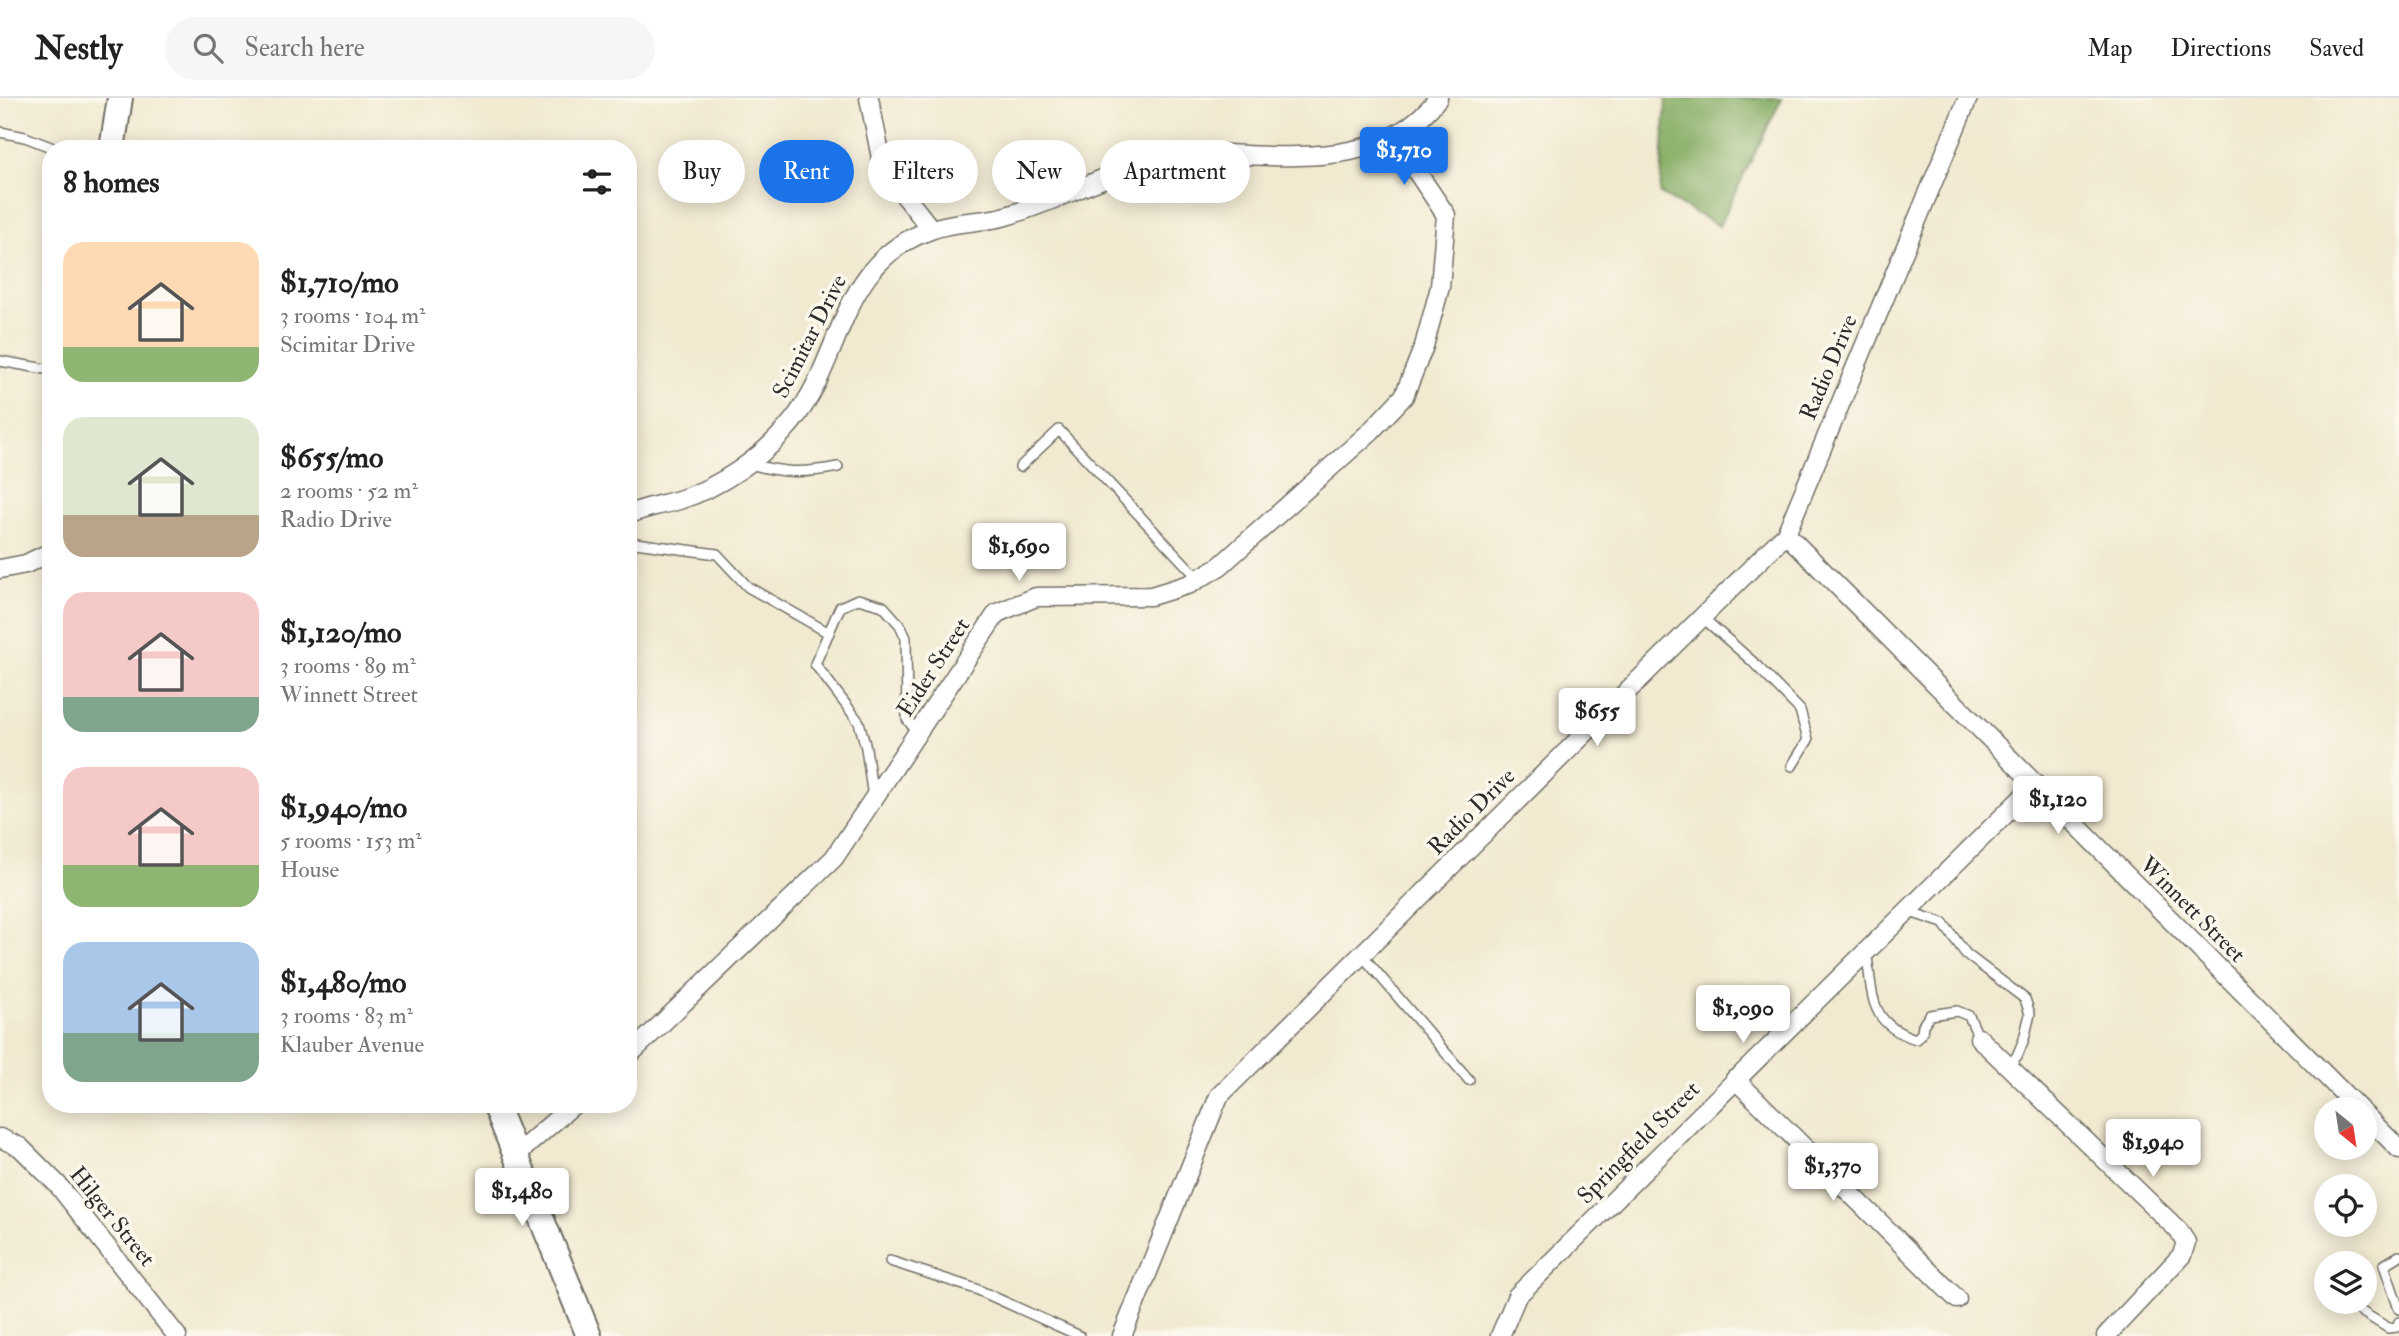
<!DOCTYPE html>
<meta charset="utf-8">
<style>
body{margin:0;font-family:"IM FELL Double Pica",serif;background:#f6f6f6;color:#222;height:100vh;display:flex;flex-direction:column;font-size:26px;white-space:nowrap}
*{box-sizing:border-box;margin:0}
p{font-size:23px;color:#767676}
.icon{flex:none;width:38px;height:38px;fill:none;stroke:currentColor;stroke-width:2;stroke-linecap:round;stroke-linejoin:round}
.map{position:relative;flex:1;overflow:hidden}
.panel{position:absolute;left:42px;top:42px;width:595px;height:973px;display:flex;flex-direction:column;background:#fff;border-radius:28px;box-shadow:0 4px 18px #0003}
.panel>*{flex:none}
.top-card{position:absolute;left:658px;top:42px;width:665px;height:63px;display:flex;gap:14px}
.needle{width:46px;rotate:150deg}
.fabs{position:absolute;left:2314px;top:999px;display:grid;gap:14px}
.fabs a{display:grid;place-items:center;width:63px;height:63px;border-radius:50%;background:#fff;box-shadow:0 4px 18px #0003;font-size:35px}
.price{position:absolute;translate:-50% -60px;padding:0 16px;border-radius:7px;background:#fff;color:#222;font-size:23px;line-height:46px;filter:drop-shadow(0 2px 4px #0008)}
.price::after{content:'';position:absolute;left:50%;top:42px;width:21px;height:16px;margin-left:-10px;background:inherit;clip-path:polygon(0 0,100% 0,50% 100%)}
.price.selected{background:#1a73e8;color:#fff}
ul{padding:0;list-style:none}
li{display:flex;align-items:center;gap:21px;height:175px;padding:0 21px}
li span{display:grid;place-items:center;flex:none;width:196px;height:140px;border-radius:21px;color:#555}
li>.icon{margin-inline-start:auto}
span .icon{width:84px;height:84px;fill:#fffc;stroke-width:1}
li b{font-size:30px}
h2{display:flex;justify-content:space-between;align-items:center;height:84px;padding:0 21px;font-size:30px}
.tag{padding:0 24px;border-radius:32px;background:#fff;box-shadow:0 4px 18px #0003;font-size:24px;line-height:63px}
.tag.selected{background:#1a73e8;color:#fff}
header{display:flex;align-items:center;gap:42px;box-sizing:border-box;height:98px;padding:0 35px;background:#fff;border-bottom:2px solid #e0e0e0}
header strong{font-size:33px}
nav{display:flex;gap:38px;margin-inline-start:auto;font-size:24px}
.search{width:490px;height:63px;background:#f6f6f6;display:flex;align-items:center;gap:18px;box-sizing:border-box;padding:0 24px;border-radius:38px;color:#767676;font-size:26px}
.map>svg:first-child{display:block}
.forest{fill:#84ac62;stroke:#586c46;stroke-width:2}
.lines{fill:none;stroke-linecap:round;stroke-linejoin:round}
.lane-casing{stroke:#706e65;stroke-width:12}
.street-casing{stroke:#706e65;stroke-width:21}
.secondary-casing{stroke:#706e65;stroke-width:28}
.lane{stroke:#fff;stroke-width:9}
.street{stroke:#fff;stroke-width:18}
.secondary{stroke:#fff;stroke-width:24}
.labels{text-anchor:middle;stroke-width:7;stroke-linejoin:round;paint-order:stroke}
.street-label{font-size:23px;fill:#2b2b2b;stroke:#fbf7ec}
</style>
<header>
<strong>Nestly</strong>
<div class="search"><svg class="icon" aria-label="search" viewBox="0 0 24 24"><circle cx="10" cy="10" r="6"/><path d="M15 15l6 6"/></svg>Search here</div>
<nav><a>Map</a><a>Directions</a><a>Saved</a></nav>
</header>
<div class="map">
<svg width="2399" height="1238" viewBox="0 0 2399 1238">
<rect width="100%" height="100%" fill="#fbf7ec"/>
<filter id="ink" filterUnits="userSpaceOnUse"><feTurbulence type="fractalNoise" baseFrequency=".0143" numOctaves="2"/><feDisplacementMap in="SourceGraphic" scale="14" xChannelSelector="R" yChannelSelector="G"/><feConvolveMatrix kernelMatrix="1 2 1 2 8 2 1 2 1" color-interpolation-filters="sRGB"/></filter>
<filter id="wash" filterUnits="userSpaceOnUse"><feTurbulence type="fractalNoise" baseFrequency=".00686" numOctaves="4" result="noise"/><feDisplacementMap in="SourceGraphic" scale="28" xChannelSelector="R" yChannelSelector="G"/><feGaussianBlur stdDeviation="1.57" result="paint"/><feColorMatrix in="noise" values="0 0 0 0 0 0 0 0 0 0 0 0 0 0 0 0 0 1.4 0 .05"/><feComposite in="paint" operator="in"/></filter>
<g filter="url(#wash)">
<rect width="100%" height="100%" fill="#f1e9d0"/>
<path class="forest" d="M1666,0h116l-63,128 -59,-32z"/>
</g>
<g filter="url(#ink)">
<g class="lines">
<g class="lane-casing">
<g id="lane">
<path d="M0,34l25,5 31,12"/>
<path d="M0,263l51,9"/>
<path d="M749,366c35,9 53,10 89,3"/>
<path d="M1020,369l39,-37 140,149"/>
<path d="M628,444l89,12 31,33 81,46"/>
<path d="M1702,519l51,45 47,48 8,30 -16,26"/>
<path d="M873,700l-7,-50 -7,-26 -44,-58 25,-57 18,-8 25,7 17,19 6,13 1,81 10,13"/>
<path d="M1907,813l36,12 23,31 59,45 5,15 -6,25 -7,17 -9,10"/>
<path d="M1866,854c8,41 0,71 50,87l6,-6 1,-8 7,-10 27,-4 12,5 10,22"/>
<path d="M1361,856l108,126"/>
<path d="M2399,1158l-15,9 15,44"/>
<path d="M890,1163l86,28 104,47"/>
<path d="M2346,1204l42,26 9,-1 2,-5"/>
</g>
</g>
<g class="street-casing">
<g id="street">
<path d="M869,0l14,70 48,61"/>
<path d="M628,417c17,-8 34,-10 51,-15 42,-13 84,-43 112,-77 55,-66 45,-161 142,-194 24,-9 50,-6 73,-13 62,-18 121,-55 186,-62 17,-2 36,0 53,1 70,3 147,5 193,-57"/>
<path d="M1786,436l574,576"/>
<path d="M0,471l26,-5 25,-12"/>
<path d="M1979,940l199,192 8,12 -4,13 -76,81"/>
<path d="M628,958l206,-198 163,-245 39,-16 115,-1 39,-12 30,-18 150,-134 34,-36 20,-50 16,-59 6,-72 -52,-77"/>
<path d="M1735,981l222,220"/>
<path d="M2364,1016l35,35"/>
<path d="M0,1040l20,9 38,38 119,151"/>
<path d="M517,1056l57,-50"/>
<path d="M1122,1238l97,-240 567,-562 182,-436"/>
<path d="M1500,1238l17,-40 517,-510"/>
</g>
</g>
<g class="secondary-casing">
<g id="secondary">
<path d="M112,51l8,-51"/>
<path d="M495,1006l94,232"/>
</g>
</g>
<use href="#lane" class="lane"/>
<use href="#street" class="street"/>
<use href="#secondary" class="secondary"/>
</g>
</g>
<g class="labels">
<g class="street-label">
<text transform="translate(809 238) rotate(-63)" y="8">Scimitar Drive</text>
<text transform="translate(1828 269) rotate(-67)" y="8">Radio Drive</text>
<text transform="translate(933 569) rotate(-57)" y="8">Eider Street</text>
<text transform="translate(1471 713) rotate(-45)" y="8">Radio Drive</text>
<text transform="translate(2193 811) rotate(45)" y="8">Winnett Street</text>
<text transform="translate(1638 1044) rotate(-45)" y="8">Springfield Street</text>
<text transform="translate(113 1118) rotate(51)" y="8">Hilger Street</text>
</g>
</g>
</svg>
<div class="fabs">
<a><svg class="needle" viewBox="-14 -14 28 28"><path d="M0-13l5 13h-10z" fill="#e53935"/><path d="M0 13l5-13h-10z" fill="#767676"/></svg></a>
<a><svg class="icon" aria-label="locate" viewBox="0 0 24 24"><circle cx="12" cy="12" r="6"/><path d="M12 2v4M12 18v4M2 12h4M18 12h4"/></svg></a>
<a><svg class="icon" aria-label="layers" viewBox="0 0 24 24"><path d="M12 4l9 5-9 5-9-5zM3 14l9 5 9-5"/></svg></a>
</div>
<b class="price selected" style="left:1404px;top:89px">$1,710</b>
<b class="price" style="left:1019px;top:485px">$1,690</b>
<b class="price" style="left:1597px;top:650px">$655</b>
<b class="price" style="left:2058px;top:738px">$1,120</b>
<b class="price" style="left:1743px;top:947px">$1,090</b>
<b class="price" style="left:2153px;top:1081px">$1,940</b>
<b class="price" style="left:1833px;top:1105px">$1,370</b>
<b class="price" style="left:522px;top:1130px">$1,480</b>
<div class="top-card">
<a class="tag">Buy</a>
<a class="tag selected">Rent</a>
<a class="tag">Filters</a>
<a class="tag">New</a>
<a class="tag">Apartment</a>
</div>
<section class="panel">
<h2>8 homes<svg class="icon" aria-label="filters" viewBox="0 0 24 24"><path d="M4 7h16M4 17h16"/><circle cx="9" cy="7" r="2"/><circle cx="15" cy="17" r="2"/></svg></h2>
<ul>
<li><span style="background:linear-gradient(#ffd9b3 75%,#8fb573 0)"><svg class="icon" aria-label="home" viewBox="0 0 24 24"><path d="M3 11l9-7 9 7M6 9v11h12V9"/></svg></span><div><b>$1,710/mo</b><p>3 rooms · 104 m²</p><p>Scimitar Drive</p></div></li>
<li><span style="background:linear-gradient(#dfe7d0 70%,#b9a48a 0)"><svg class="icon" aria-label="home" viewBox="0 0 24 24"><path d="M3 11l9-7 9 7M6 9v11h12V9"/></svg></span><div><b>$655/mo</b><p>2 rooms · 52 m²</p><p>Radio Drive</p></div></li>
<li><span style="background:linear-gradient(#f6c9c9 75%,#7fa58c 0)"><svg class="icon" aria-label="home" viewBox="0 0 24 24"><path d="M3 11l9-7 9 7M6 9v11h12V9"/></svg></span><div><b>$1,120/mo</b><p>3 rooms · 89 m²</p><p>Winnett Street</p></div></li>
<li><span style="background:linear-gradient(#f6c9c9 70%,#8fb573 0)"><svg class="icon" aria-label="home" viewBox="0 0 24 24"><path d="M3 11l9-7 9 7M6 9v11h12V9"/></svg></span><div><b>$1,940/mo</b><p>5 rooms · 153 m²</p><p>House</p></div></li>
<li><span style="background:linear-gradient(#a9c7e8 65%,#7fa58c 0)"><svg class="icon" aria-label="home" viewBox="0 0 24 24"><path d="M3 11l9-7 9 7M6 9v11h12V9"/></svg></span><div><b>$1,480/mo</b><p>3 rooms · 83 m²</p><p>Klauber Avenue</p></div></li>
</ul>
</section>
</div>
